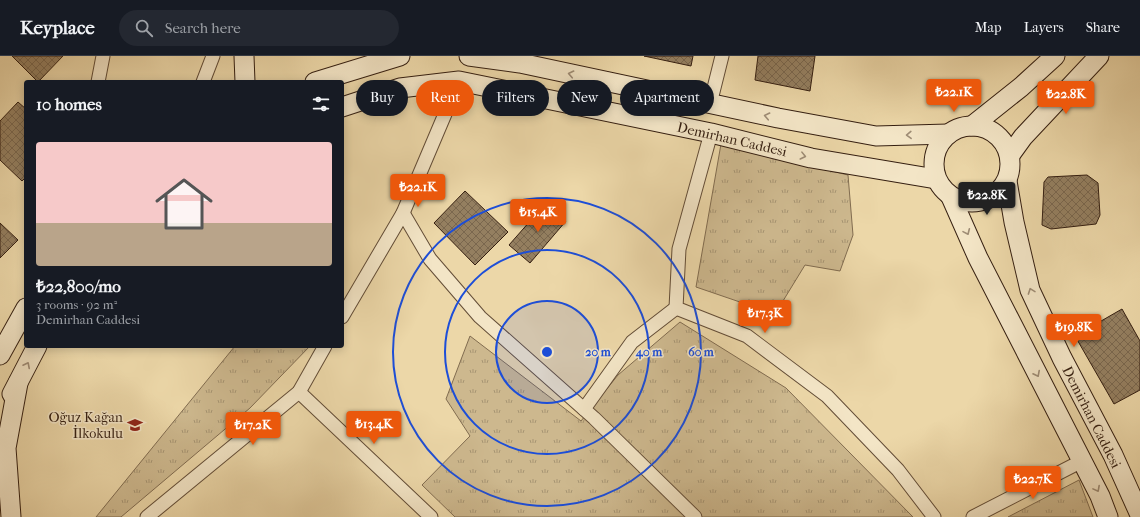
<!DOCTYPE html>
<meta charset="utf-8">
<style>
body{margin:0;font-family:"IM FELL French Canon",serif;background:#242831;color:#f1f3f6;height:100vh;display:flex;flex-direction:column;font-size:15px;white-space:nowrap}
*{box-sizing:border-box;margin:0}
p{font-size:13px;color:#9ea1a6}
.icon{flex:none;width:22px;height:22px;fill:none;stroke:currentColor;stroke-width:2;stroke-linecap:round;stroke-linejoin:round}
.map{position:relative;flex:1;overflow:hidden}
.sheet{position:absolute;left:24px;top:24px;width:320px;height:268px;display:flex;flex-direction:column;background:#171b24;border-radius:4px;box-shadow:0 2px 10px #0003}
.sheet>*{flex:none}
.top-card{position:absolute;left:356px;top:24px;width:380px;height:36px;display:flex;gap:8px}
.price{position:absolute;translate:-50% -34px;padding:0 9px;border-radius:4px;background:#ea580c;color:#fff;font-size:13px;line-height:26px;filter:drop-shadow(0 1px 2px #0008)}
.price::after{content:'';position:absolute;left:50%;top:24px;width:12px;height:9px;margin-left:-6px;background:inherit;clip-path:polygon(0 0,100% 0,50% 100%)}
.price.current{background:#222;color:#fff}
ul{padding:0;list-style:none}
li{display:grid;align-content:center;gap:8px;height:212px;padding:0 12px}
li+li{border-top:1px solid #363941}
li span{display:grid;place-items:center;height:124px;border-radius:4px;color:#555}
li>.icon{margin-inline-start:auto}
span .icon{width:72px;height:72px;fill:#fffc;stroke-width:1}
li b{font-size:17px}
h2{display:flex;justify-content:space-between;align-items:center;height:48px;padding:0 12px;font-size:17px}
.chip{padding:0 14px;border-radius:18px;background:#171b24;box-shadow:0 2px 10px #0003;font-size:14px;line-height:36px}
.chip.current{background:#ea580c;color:#fff}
header{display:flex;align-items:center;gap:24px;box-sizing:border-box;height:56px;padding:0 20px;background:#171b24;border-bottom:1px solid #363941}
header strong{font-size:19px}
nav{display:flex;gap:22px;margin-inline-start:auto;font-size:14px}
.search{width:280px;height:36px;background:#242831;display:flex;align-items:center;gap:10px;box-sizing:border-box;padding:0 14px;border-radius:22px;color:#9ea1a6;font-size:15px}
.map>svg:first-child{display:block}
.grass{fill:url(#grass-tufts);stroke:#816c50}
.building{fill:url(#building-cross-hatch);stroke:#351f11}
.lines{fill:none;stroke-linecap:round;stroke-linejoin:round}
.street-casing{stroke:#634d37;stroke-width:15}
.secondary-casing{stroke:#351f11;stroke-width:21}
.street{stroke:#f3e5c6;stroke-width:13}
.secondary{stroke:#f3e5c6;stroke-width:19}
.oneway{stroke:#9e8c75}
.ring{fill:none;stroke:#1d4ed8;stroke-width:2}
.labels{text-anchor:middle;stroke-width:3;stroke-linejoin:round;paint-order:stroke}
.street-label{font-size:14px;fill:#351f11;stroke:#f3e5c6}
.poi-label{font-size:14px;fill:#351f11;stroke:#f3e5c6;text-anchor:end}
.centre{fill:#1d4ed8;stroke:#f3e5c6;stroke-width:2}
.ring-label{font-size:12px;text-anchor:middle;font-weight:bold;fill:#1d4ed8;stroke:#f3e5c6;stroke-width:3;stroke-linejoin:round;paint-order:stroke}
</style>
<header>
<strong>Keyplace</strong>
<div class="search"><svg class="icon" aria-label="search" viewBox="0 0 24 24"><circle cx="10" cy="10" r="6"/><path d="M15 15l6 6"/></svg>Search here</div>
<nav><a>Map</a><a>Layers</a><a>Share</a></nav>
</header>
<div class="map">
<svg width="1140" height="461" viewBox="0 0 1140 461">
<defs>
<pattern id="grass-tufts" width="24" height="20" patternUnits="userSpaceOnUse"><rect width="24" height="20" fill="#cdb88e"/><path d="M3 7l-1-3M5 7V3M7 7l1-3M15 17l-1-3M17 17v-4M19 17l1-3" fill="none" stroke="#a79573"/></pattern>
<pattern id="building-cross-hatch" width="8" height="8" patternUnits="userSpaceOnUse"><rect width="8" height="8" fill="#947f60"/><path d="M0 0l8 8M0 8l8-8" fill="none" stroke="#7a674e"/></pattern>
</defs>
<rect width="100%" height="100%" fill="#ecd7a8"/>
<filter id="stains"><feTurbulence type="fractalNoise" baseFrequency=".005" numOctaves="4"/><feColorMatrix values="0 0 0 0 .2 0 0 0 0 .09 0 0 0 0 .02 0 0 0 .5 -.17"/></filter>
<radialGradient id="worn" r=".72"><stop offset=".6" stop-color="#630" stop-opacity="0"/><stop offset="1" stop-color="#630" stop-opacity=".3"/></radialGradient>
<g class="grass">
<path d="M721,88l127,31 5,60 -13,36 -35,-6 -30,49 -79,-27z"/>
<path d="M680,266l106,66 127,129h-458l-33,-32 48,-49 -24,-37 24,-63 111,85 37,-46z"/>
<path d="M235,290h75l-60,62 -129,109h-25z"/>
<path d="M1079,424l14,37h-85z"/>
</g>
<g class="building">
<path d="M12,0h51l-25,26z"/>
<path d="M644,0h49l-2,10z"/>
<path d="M758,0h57l-5,35 -55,-11z"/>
<path d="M18,46l8,7v68l-4,4 -22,-21v-39z"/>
<path d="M1087,119l11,8 2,32 -4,9 -45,5 -9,-4 2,-43 4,-5z"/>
<path d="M465,135l43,41 -33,33 -41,-42z"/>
<path d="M546,147l20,18 -36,42 -21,-18z"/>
<path d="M0,167l18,17 -18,18z"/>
<path d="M1122,253l18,32v49l-26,14 -39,-68z"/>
</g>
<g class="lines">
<g class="street-casing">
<g id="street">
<path d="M98,26l5,-26"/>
<path d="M203,26l10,-26"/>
<path d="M710,48l12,-48"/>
<path d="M711,77l-32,116 -3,59 71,28 80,60 71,74 36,47"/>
<path d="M403,157l27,46 50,58 114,101 101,99"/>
<path d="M342,261l61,-104 56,-132"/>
<path d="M299,336l132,125"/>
<path d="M584,353l48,-67 44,-34"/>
<path d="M147,461l152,-125 26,-46"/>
<path d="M973,461l109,-56"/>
</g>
</g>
<g class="secondary-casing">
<g id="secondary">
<path d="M244,0l1,26"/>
<path d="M469,0l51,7 258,55 98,18 72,-2"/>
<path d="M315,26l85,-26"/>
<path d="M342,51l58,-19 59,-7 252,52 100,25 125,21"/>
<circle cx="972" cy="108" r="38"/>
<path d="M972,70l49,-39 34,-31"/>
<path d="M1010,99l13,-18 76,-81"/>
<path d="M1007,125l7,41 16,68 32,68 51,97 27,60"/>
<path d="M951,141l27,61 122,238 8,21"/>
<path d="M0,299l26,-47"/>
<path d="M12,338l25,-48"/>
<path d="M11,461l-5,-69 12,-65"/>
</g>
</g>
<use href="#street" class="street"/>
<use href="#secondary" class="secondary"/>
</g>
<defs><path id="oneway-chevron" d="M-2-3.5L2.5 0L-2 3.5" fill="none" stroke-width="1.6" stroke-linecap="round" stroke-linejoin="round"/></defs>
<g class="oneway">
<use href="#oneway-chevron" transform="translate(571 18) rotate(-168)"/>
<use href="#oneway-chevron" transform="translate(767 60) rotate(-168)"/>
<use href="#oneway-chevron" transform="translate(909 79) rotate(178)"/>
<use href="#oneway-chevron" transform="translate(803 100) rotate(14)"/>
<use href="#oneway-chevron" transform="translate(967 176) rotate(66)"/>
<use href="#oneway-chevron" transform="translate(1031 235) rotate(-110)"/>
<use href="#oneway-chevron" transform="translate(27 309) rotate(-63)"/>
<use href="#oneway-chevron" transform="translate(1037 318) rotate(63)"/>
<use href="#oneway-chevron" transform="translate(1097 433) rotate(62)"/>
</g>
<circle cx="547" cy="296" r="51" fill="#1d4ed8" fill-opacity=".12"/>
<g class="ring">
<circle cx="547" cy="296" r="51"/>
<circle cx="547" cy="296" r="102"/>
<circle cx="547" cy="296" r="154"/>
</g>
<defs>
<g id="school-bare" transform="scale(1.2)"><path d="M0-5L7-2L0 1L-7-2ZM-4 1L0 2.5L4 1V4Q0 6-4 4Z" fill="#8f2418" stroke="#f3e5c6" stroke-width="2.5" paint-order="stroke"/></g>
</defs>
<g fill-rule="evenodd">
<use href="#school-bare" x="135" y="369"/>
</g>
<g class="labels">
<g class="street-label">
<text transform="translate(732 83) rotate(13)" y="5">Demirhan Caddesi</text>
<text transform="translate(1092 361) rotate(63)" y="5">Demirhan Caddesi</text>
</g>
<g class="poi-label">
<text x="123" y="366">Oğuz Kağan<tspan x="123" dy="16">İlkokulu</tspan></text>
</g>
</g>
<circle cx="547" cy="296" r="6" class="centre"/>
<g class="ring-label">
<text x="598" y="300">20 m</text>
<text x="649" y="300">40 m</text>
<text x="701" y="300">60 m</text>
</g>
<rect width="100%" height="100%" filter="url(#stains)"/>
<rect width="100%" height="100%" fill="url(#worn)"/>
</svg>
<b class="price" style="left:954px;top:57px">₺22.1K</b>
<b class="price" style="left:1066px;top:59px">₺22.8K</b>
<b class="price" style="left:418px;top:152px">₺22.1K</b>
<b class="price current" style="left:987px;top:160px">₺22.8K</b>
<b class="price" style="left:538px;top:177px">₺15.4K</b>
<b class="price" style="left:765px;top:278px">₺17.3K</b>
<b class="price" style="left:1074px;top:292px">₺19.8K</b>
<b class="price" style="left:374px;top:389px">₺13.4K</b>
<b class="price" style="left:253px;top:390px">₺17.2K</b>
<b class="price" style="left:1033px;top:444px">₺22.7K</b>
<div class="top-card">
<a class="chip">Buy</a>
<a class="chip current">Rent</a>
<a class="chip">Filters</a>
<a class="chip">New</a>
<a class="chip">Apartment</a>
</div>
<section class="sheet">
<h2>10 homes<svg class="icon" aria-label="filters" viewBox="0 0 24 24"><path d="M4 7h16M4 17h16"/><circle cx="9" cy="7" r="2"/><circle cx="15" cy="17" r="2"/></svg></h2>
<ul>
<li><span style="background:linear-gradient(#f6c9c9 65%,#b9a48a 0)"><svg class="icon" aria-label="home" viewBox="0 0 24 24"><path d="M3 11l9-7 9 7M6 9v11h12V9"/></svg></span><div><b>₺22,800/mo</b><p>3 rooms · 92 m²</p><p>Demirhan Caddesi</p></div></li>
</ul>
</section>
</div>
